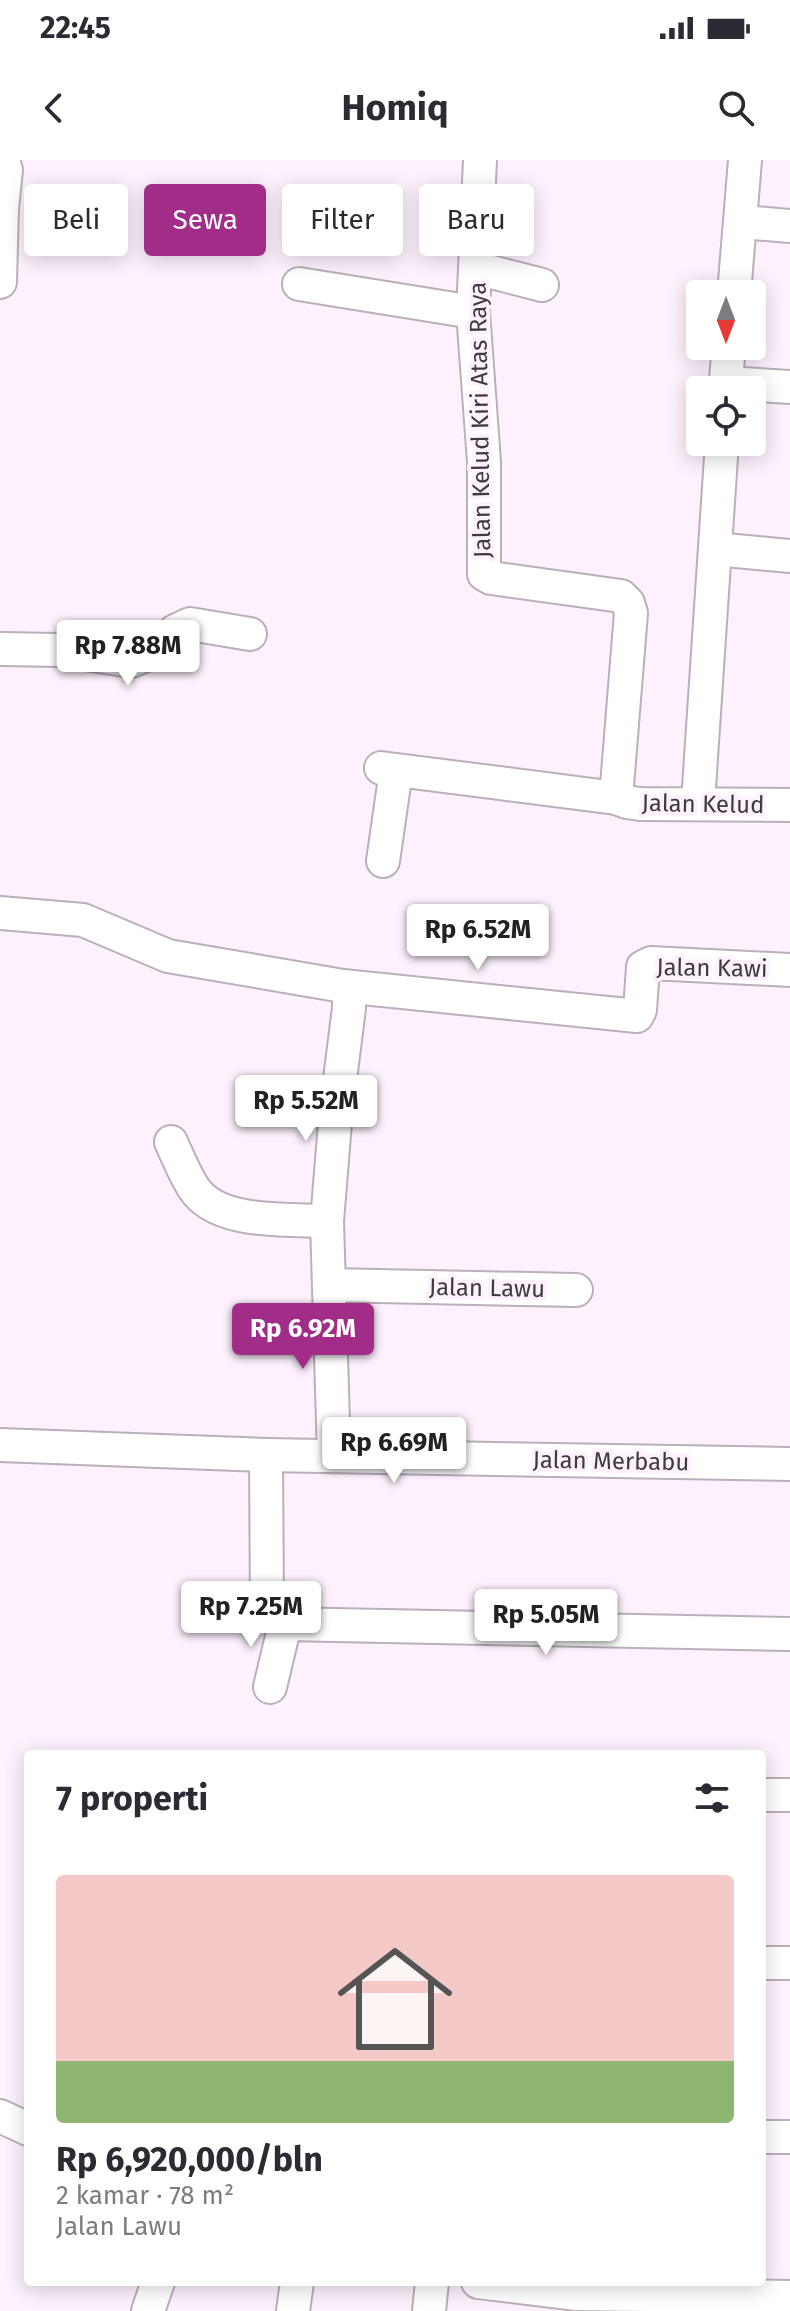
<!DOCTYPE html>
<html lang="id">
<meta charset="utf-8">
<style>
body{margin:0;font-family:"Fira Sans",sans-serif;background:#f7f7f7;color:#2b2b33;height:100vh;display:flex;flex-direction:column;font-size:30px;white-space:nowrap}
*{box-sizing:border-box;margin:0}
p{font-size:26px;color:#7c7c81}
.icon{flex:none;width:44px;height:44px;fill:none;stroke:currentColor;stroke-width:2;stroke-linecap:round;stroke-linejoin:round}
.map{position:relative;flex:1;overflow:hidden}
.panel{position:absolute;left:24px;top:1590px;width:742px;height:536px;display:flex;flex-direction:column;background:#fff;border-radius:8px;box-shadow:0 4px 20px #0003}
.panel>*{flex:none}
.guide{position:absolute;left:24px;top:24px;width:742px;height:72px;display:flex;gap:16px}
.needle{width:52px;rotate:180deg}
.controls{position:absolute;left:686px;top:120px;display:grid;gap:16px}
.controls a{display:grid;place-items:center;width:80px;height:80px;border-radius:8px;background:#fff;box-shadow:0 4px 20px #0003;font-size:40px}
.price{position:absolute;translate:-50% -68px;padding:0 18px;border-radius:8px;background:#fff;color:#222;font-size:26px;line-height:52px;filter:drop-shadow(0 2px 4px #0008)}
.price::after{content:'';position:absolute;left:50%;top:48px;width:24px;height:18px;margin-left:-12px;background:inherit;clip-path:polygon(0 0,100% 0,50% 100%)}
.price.active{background:#a22d88;color:#fff}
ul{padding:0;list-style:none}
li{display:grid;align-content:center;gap:16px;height:424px;padding:0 32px}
li span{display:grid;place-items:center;height:248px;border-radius:8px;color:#555}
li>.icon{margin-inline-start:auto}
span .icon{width:144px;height:144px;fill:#fffc;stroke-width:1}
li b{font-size:34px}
h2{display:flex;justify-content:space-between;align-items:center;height:96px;padding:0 32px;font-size:34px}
.tag{padding:0 28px;border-radius:8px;background:#fff;box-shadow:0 4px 20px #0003;font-size:28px;line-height:72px}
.tag.active{background:#a22d88;color:#fff}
.status{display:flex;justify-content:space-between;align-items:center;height:56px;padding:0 40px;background:#fff;direction:ltr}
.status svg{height:22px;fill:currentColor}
header{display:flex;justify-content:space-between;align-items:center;height:104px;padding:0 32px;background:#fff;font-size:36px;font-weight:700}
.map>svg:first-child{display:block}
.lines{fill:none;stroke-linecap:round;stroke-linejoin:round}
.minor-casing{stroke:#baafbb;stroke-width:36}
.minor{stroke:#fff;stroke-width:32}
.labels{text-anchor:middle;stroke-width:8;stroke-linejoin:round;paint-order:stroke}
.street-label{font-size:24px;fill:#3e3a3f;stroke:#fdf1fe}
</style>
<div class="status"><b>22:45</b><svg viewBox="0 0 49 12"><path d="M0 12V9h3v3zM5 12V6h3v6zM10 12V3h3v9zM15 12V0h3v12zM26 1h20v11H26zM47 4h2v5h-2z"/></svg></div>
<header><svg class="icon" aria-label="back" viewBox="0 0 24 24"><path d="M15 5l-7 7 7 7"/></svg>Homiq<svg class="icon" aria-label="search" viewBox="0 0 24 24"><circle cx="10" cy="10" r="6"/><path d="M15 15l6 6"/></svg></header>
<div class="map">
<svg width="790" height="2151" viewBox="0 0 790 2151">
<rect width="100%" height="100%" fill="#fdf1fe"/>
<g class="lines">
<g class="minor-casing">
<g id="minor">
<path d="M480,0l-7,152 11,150v112l7,4 130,18 7,7 3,10 -15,185"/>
<path d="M742,62l48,4"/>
<path d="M476,108l66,17"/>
<path d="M0,122l2,-74 4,-38 -3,-10"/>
<path d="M299,124l174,28"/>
<path d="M734,134l11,-134"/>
<path d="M726,223l64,4"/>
<path d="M725,230l4,-44"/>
<path d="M715,389l75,7"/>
<path d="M0,489l60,1 71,11 27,-11 17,-19 15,-7 60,10"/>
<path d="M381,608l235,30 11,4 13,2 150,1"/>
<path d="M698,643l24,-361"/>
<path d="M383,701l13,-90"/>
<path d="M0,753l83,7 85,36 175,30 294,30 3,-6 3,-43 8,-4 139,7"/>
<path d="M171,982c7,15 13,31 22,45 23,38 94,32 134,34"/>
<path d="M329,1125l247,5"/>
<path d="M0,1285l266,10 524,9"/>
<path d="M266,1295l1,155 18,14 505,10"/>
<path d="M334,1296l-7,-235 9,-110 13,-103v-12l-6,-10"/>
<path d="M270,1527l15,-63"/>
<path d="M762,1635h28"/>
<path d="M762,1803h28"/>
<path d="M0,1956l28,13"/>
<path d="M762,1977h28"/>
<path d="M478,2122l99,12 213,3"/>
<path d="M148,2151l10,-29"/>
<path d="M293,2151l4,-29"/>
<path d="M429,2151l3,-29"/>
</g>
</g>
<use href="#minor" class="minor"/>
</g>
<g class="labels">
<g class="street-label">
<text transform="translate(480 260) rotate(-91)" y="8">Jalan Kelud Kiri Atas Raya</text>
<text transform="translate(703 644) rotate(1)" y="8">Jalan Kelud</text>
<text transform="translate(712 808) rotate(1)" y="8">Jalan Kawi</text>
<text transform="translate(487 1128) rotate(1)" y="8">Jalan Lawu</text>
<text transform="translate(611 1301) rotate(1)" y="8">Jalan Merbabu</text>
</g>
</g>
</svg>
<div class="controls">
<a><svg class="needle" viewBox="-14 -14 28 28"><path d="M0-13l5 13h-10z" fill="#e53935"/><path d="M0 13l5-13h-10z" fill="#7c7c81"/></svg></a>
<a><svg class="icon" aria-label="locate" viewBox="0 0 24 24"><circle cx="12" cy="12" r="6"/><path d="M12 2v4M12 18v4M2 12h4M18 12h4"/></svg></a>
</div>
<b class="price" style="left:128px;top:528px">Rp 7.88M</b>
<b class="price" style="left:478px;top:812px">Rp 6.52M</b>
<b class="price" style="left:306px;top:983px">Rp 5.52M</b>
<b class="price active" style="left:303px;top:1211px">Rp 6.92M</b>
<b class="price" style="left:394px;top:1325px">Rp 6.69M</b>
<b class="price" style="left:251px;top:1489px">Rp 7.25M</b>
<b class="price" style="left:546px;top:1497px">Rp 5.05M</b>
<div class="guide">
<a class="tag">Beli</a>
<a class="tag active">Sewa</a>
<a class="tag">Filter</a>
<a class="tag">Baru</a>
</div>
<section class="panel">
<h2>7 properti<svg class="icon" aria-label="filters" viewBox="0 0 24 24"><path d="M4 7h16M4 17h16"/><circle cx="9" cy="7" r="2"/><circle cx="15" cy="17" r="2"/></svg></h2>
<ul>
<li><span style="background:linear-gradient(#f6c9c9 75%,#8fb573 0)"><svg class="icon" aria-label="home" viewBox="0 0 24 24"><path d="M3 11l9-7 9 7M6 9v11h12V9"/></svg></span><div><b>Rp 6,920,000/bln</b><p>2 kamar · 78 m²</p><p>Jalan Lawu</p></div></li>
</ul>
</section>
</div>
